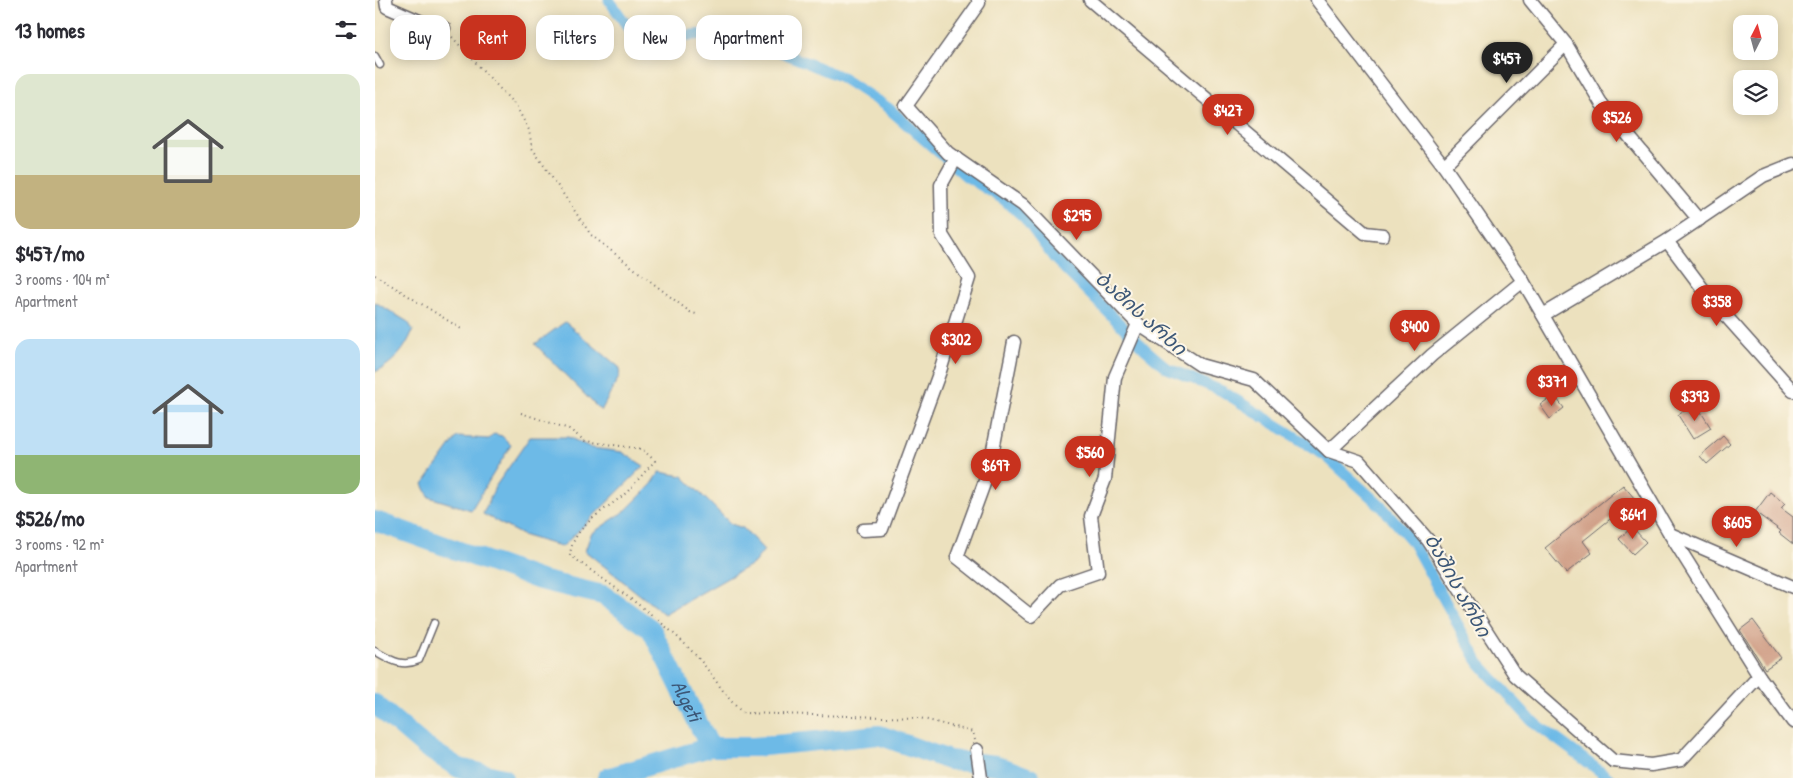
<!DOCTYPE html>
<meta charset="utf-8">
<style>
body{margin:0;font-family:"Patrick Hand","Noto Sans Georgian",sans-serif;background:#f2f2f3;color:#2b2b33;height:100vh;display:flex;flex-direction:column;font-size:19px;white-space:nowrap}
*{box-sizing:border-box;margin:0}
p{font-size:16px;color:#7c7c81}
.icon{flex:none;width:28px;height:28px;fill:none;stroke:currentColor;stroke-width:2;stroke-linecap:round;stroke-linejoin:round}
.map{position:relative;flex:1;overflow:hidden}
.sheet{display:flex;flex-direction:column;background:#fff;width:375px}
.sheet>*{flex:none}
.hud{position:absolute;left:15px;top:15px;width:475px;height:45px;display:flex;gap:10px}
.needle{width:32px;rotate:6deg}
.buttons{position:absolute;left:1358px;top:15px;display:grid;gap:10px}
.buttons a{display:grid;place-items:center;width:45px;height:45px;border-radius:10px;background:#fff;box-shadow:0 2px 12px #0003;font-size:25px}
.price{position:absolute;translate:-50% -42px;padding:0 11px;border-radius:18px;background:#c8321e;color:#fff;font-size:16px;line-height:32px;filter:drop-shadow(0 1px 2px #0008)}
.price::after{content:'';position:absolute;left:50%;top:30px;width:15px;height:11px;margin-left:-8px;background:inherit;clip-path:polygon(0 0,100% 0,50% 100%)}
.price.on{background:#222;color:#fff}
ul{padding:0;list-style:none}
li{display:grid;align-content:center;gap:10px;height:265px;padding:0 15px}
li span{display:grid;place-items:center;height:155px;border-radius:15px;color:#555}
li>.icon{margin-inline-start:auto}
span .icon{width:90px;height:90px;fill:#fffc;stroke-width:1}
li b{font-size:21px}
h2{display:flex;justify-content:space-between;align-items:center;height:60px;padding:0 15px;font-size:21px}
.tag{padding:0 18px;border-radius:15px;background:#fff;box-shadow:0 2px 12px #0003;font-size:18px;line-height:45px}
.tag.on{background:#c8321e;color:#fff}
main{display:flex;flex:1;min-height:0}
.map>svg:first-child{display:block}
.water{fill:#6dbae7;stroke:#486e91}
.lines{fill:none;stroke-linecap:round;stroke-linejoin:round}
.canal{stroke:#6dbae7;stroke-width:11}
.river{stroke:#6dbae7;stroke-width:20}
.building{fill:#cf9d85}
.lane-casing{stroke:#696569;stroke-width:9}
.street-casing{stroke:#696569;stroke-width:15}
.path{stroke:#696569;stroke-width:2;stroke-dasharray:1 4;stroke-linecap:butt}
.lane{stroke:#fff;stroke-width:6}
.street{stroke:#fff;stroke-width:12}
.labels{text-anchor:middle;stroke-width:4;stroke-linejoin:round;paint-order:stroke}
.water-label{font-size:20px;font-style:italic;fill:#3c5777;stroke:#fcf5e5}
</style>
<main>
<section class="sheet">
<h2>13 homes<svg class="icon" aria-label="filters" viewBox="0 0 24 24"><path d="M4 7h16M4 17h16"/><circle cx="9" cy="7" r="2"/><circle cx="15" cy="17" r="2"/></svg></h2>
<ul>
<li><span style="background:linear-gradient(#dfe7d0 65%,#c2b280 0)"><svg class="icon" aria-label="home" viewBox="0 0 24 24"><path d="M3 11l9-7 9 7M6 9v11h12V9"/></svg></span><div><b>$457/mo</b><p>3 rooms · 104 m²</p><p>Apartment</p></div></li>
<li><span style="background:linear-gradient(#bfe0f5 75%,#8fb573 0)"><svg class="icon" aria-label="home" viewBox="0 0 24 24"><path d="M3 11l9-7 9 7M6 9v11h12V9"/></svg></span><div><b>$526/mo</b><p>3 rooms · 92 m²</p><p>Apartment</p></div></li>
</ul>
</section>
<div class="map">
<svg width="1418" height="778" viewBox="0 0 1418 778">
<rect width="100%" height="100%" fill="#fcf5e5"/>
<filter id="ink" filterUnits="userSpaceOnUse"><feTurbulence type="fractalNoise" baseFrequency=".02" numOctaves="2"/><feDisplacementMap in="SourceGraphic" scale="10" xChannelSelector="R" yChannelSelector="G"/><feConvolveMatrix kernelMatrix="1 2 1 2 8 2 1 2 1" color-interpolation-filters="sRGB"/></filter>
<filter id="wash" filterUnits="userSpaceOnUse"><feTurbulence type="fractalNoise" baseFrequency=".0096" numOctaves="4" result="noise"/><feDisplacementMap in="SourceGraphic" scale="20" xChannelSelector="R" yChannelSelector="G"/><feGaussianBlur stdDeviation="1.12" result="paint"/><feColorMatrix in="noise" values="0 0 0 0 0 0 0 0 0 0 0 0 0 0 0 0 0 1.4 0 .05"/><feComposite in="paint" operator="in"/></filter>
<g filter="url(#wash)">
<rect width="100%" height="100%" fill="#ece1be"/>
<g class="water">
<path d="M0,302l33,20 5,8c-8,20 -19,33 -38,42z"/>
<path d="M190,322l55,46 -1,9 -18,34 -66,-67z"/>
<path d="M119,434l8,2 9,9 -40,65 -42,-13 -6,-13 34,-47 32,2z"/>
<path d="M155,437h38l24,11 30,4 22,14 -82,81 -40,-12 -39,-21 12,-27z"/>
<path d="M285,472l23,4 48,48 12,4 21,22 -10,13 -90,51 -79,-63 6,-17 34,-23 27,-27z"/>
</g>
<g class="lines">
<path class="canal" d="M234,0l23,33 14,5 78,-5 23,5 92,38 48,31 79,69 37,23 21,18 30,41 91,91 22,19 55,23 104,65 57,52 29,33 67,122 52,57 78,58"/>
<g class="river">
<path id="s1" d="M0,521l165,59 63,15 48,34 59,118h44l125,-12 70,25 47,5 34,13"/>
<path d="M0,704l49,42 35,22 44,10"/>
<path d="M232,778l103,-31"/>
</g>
</g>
<g id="blocks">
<g class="building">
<path d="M1179,395l10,13 -14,11 -10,-14z"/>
<path d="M1321,404l15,24 -18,11 -15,-24z"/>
<path d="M1348,436l7,8 -23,20 -7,-8z"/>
<path d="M1248,485l12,14 -52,42 9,12 -26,20 -21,-25z"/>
<path d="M1395,492l15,12 -4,4 12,9v27l-14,-11 2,-2 -26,-19z"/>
<path d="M1257,527l14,15 -13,12 -14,-15z"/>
<path d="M1378,620l28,38 -16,11 -25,-39z"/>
</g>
</g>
</g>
<g filter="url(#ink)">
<use href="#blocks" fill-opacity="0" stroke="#696569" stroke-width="1"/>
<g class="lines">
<g class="lane-casing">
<g id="lane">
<path d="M0,56l5,9"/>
<path d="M0,651c16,9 27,17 44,9l15,-37"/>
</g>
</g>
<g class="street-casing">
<g id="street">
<path d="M11,0l1,7 39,17 18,4"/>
<path d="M603,0l1,3 -73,103 42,47 75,52 115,119 62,41 54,15 75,71 30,10 69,79 87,135 98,86 38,4 30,-5 78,-84 -89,-142 -147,-253 -79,-115 -127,-166"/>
<path d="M715,0l275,233 18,2"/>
<path d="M1191,44l35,59 98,117"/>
<path d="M1069,166l122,-122 -36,-44"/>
<path d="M1292,241l42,56 84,94"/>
<path d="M1168,315l124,-74 96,-65 30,-12"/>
<path d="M639,342l-25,128 -32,87 74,59 29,-31 38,-13 -7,-56 14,-37 10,-102 23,-53"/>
<path d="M954,451l103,-96 91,-74"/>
<path d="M488,530l19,-1 58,-158 29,-93 -27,-43 -1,-50 15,-27"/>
<path d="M1295,534l123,53"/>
<path d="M1384,676l34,46"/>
<path d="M602,750l4,28"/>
</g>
</g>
<g class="path">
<path d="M77,37l64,69 13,24 3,18 59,87 99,77 9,3"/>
<path d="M0,275l88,55"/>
<path d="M146,413l48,16 16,12 57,8 13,12c-10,10 -19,22 -29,32 -21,18 -53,32 -56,62 44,33 93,63 130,105 15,18 25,37 43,53l177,5 53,14 2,8"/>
</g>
<use href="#lane" class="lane"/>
<use href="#street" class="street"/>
</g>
</g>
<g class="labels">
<g class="water-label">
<text transform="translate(766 313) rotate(42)" y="7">ბაშის არხი</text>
<text transform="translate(1083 585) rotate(61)" y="7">ბაშის არხი</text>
<text dy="7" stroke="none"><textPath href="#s1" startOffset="379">Algeti</textPath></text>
</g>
</g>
</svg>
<div class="buttons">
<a><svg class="needle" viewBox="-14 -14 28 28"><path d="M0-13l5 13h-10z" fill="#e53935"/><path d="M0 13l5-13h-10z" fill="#7c7c81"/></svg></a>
<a><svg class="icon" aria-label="layers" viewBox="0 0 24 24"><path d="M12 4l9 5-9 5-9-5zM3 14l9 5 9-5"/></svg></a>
</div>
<b class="price on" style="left:1132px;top:84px">$457</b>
<b class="price" style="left:853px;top:136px">$427</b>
<b class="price" style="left:1242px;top:143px">$526</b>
<b class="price" style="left:702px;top:241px">$295</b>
<b class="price" style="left:1342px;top:327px">$358</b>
<b class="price" style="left:1040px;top:352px">$400</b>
<b class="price" style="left:581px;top:365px">$302</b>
<b class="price" style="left:1177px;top:407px">$371</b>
<b class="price" style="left:1320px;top:422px">$393</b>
<b class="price" style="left:715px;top:478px">$560</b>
<b class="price" style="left:621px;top:491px">$697</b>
<b class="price" style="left:1258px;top:540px">$641</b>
<b class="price" style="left:1362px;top:548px">$605</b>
<div class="hud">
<a class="tag">Buy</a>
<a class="tag on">Rent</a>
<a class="tag">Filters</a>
<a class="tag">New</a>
<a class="tag">Apartment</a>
</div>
</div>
</main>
